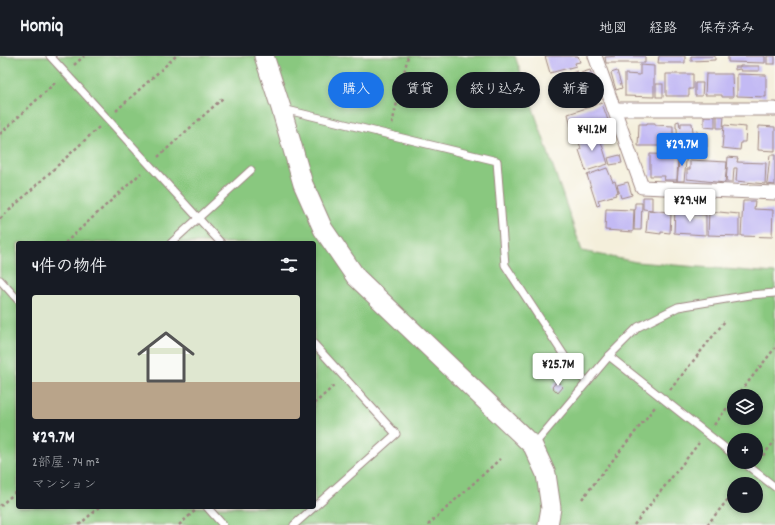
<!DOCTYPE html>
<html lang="ja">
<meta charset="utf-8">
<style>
body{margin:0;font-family:Dekko,"Klee One",sans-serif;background:#20242c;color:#f1f3f6;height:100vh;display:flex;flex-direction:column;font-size:15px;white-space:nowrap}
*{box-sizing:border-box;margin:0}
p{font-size:13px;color:#9ea1a6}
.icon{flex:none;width:22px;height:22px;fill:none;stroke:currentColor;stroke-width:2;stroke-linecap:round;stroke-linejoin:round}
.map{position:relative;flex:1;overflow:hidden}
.panel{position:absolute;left:16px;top:185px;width:300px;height:268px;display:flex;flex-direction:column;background:#171b24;border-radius:4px;box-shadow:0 2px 6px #0003}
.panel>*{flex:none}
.top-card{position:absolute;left:328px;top:16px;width:380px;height:36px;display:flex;gap:8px}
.buttons{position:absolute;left:727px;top:333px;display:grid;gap:8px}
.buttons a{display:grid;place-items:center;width:36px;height:36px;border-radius:50%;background:#171b24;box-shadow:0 2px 6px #0003;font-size:20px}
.price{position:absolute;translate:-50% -34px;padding:0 9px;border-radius:4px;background:#fff;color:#222;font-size:13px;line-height:26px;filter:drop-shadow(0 1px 2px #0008)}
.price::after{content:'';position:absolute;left:50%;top:24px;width:12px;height:9px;margin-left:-6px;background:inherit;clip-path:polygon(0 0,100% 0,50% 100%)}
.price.current{background:#1a73e8;color:#fff}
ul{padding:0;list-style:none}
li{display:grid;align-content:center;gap:8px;height:212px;padding:0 16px}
li span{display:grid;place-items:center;height:124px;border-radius:4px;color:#555}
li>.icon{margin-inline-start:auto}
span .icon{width:72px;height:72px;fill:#fffc;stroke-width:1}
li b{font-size:17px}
h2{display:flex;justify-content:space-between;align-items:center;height:48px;padding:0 16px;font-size:17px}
.pill{padding:0 14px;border-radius:18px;background:#171b24;box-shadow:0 2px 6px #0003;font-size:14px;line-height:36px}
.pill.current{background:#1a73e8;color:#fff}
header{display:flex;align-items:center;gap:24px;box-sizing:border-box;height:56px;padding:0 20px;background:#171b24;border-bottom:1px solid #363941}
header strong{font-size:19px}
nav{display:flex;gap:22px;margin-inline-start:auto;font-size:14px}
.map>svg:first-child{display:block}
.green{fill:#89c87f;stroke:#6a7455;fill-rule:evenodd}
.building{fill:#c3baf4}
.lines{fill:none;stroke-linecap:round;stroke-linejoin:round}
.lane-casing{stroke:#9f8783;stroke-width:9}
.street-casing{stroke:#9f8783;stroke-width:15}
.secondary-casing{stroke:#9f8783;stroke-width:21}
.path{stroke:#9f8783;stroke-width:2.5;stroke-dasharray:3 3;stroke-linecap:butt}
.lane{stroke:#fff;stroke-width:7}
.street{stroke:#fff;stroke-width:13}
.secondary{stroke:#fff;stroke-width:19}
</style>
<header>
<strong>Homiq</strong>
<nav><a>地図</a><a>経路</a><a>保存済み</a></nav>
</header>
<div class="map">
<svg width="775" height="469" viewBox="0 0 775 469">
<rect width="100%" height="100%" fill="#fdfcf7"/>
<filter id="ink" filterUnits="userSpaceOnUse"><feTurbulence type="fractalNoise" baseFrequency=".025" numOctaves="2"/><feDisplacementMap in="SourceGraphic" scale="8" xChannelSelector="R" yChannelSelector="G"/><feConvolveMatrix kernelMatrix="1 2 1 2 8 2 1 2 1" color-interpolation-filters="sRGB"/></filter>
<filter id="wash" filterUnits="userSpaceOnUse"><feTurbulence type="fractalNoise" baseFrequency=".012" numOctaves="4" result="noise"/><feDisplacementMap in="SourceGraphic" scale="16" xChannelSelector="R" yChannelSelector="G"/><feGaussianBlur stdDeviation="0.9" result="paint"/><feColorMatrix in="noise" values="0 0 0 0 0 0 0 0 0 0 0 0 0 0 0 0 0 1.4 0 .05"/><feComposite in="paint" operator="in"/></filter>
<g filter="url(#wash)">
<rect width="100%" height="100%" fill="#f4efdb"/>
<path class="green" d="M0,0h515l67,195 54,11 139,11v252h-775zM18,187h296v264h-296zM734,340h22v22h-22zM734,384h22v22h-22zM734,428h22v22h-22z"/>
<g id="blocks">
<g class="building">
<path d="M545,0h33l2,6 -5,1 1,3 -26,7z"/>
<path d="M618,0h27v7h-39l-1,-6z"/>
<path d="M659,0h26v7h-27z"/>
<path d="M691,0h24v4l-24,1z"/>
<path d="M728,0h37v7l-37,-1z"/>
<rect x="767" y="0" width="8" height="8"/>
<path d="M640,9l14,1v31l-29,-1v-22l15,1z"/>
<path d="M740,10h19v5h-18l-1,-2 -5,1v-3h5z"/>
<path d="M590,14l7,19 -36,13 -8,-22 24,-9 1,3z"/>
<path d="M617,15l5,17 -6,2 -5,-17z"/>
<path d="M666,18h27v15h-4v7h-23z"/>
<path d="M706,18h26l1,23h-11v-2h-17z"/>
<path d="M737,18l29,1v22l-29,-1z"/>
<path d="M695,27h8l-1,13h-7z"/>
<rect x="656" y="28" width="7" height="13"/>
<path d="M602,47l8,23 -22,5v2l-14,4 -6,-23z"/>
<path d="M717,59l7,1 -1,12h-6z"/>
<path d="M704,60h11v12l-11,-1z"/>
<path d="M679,65l1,6 1,1v-5h11l1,9 4,-1v3h10v13h-29l-1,-19h-1v-6z"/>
<path d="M647,67h8v2l18,1v14h-2l-1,6h-32l1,-22h8z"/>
<path d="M724,69l22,2 -1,15h-4l-1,8 -18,-2z"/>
<path d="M759,70l16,1v24l-17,-1z"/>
<path d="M595,77l1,4 3,-2 9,29 -22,7 -7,-21 2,-1 -3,-10z"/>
<path d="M684,96h3l-3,29h-7l3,-26h3z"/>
<path d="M650,98l28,1 -1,25h-13l1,-4h-15z"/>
<path d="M620,99l2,8 -12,2 -2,-7z"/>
<path d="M770,99h5v30l-8,-1z"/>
<path d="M728,101l10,1 -1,4 29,1 -1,21 -29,-3 1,-13h-3l-1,14h-7z"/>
<path d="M690,104l37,2 -2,21 -38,-4v-10h3z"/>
<path d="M607,112l6,14 2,-1 3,11 -3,1 1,2 -18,5 2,5 -3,1 -10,-31z"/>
<path d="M628,126l4,13 -11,3 -4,-13z"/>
<path d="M643,141h9v13l-9,-1z"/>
<path d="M699,143h8l-1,14 -8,-1z"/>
<path d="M743,145h12l-1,8 19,1 -1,27 -31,-1z"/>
<path d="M635,147h7l-1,27h-7z"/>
<path d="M606,153l28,1 -1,22 -28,-2z"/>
<path d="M675,153l17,1v4l14,1v20l-32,-2z"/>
<path d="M648,154l21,2 -1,2h3l-1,19 -9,-1v2l-15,-2z"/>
<path d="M709,155l30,3v22l-31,-1z"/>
<path d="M557,325l6,6 -5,6 -6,-6z"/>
</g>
</g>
</g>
<g filter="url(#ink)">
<use href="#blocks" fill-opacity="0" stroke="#9f8783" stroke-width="1"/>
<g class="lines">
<g class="lane-casing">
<g id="lane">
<path d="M50,0l171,187"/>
<path d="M283,53l214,52 8,104 68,104 14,13"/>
<path d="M171,187l80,-73"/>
<path d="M0,224l18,20"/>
<path d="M609,300l125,99"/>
<path d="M533,390l76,-90 29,-29 40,-20 72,-12 25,-2"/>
<path d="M743,406l32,25"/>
<path d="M207,451l16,18"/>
<path d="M294,469l102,-91 -82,-90"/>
</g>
</g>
<g class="street-casing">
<g id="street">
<path d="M595,0l47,131 133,6"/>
<path d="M614,53h161"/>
</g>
</g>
<g class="secondary-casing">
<path id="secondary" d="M264,0l17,52 22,76 20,45 33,48 177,169 13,28 5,34 -3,17"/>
</g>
<g class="path">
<path d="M74,9l10,-9"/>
<path d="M116,55l60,-55"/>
<path d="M392,68l16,-68"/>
<path d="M0,78l57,-53"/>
<path d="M158,101l66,-60"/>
<path d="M0,163l99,-92"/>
<path d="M65,187l76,-70"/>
<path d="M670,334l55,-69"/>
<path d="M737,340l38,-48"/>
<path d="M314,348l22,-20"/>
<path d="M714,369l20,-26"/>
<path d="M759,404l16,-19"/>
<path d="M740,428l5,-6"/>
<path d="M582,443l73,-92"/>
<path d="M0,450l18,-16"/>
<path d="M79,469l20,-18"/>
<path d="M179,469l18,-16"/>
<path d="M428,469l72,-66"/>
<path d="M634,469l65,-82"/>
<path d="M707,469l27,-33"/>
</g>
<use href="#lane" class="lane"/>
<use href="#street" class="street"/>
<use href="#secondary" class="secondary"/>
</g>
</g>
</svg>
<div class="buttons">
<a><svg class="icon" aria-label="layers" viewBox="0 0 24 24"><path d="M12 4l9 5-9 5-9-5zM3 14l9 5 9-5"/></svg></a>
<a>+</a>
<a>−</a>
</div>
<b class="price" style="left:592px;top:96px">¥41.2M</b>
<b class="price current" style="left:682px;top:111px">¥29.7M</b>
<b class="price" style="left:690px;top:167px">¥29.4M</b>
<b class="price" style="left:558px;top:331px">¥25.7M</b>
<div class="top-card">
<a class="pill current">購入</a>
<a class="pill">賃貸</a>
<a class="pill">絞り込み</a>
<a class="pill">新着</a>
</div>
<section class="panel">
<h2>4件の物件<svg class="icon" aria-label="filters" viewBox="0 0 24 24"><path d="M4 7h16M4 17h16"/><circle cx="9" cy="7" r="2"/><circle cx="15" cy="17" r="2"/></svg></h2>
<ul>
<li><span style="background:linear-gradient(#dfe7d0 70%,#b9a48a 0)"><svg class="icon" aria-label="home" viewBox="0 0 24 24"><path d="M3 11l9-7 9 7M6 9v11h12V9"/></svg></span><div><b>¥29.7M</b><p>2部屋 · 74 m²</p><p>マンション</p></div></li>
</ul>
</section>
</div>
